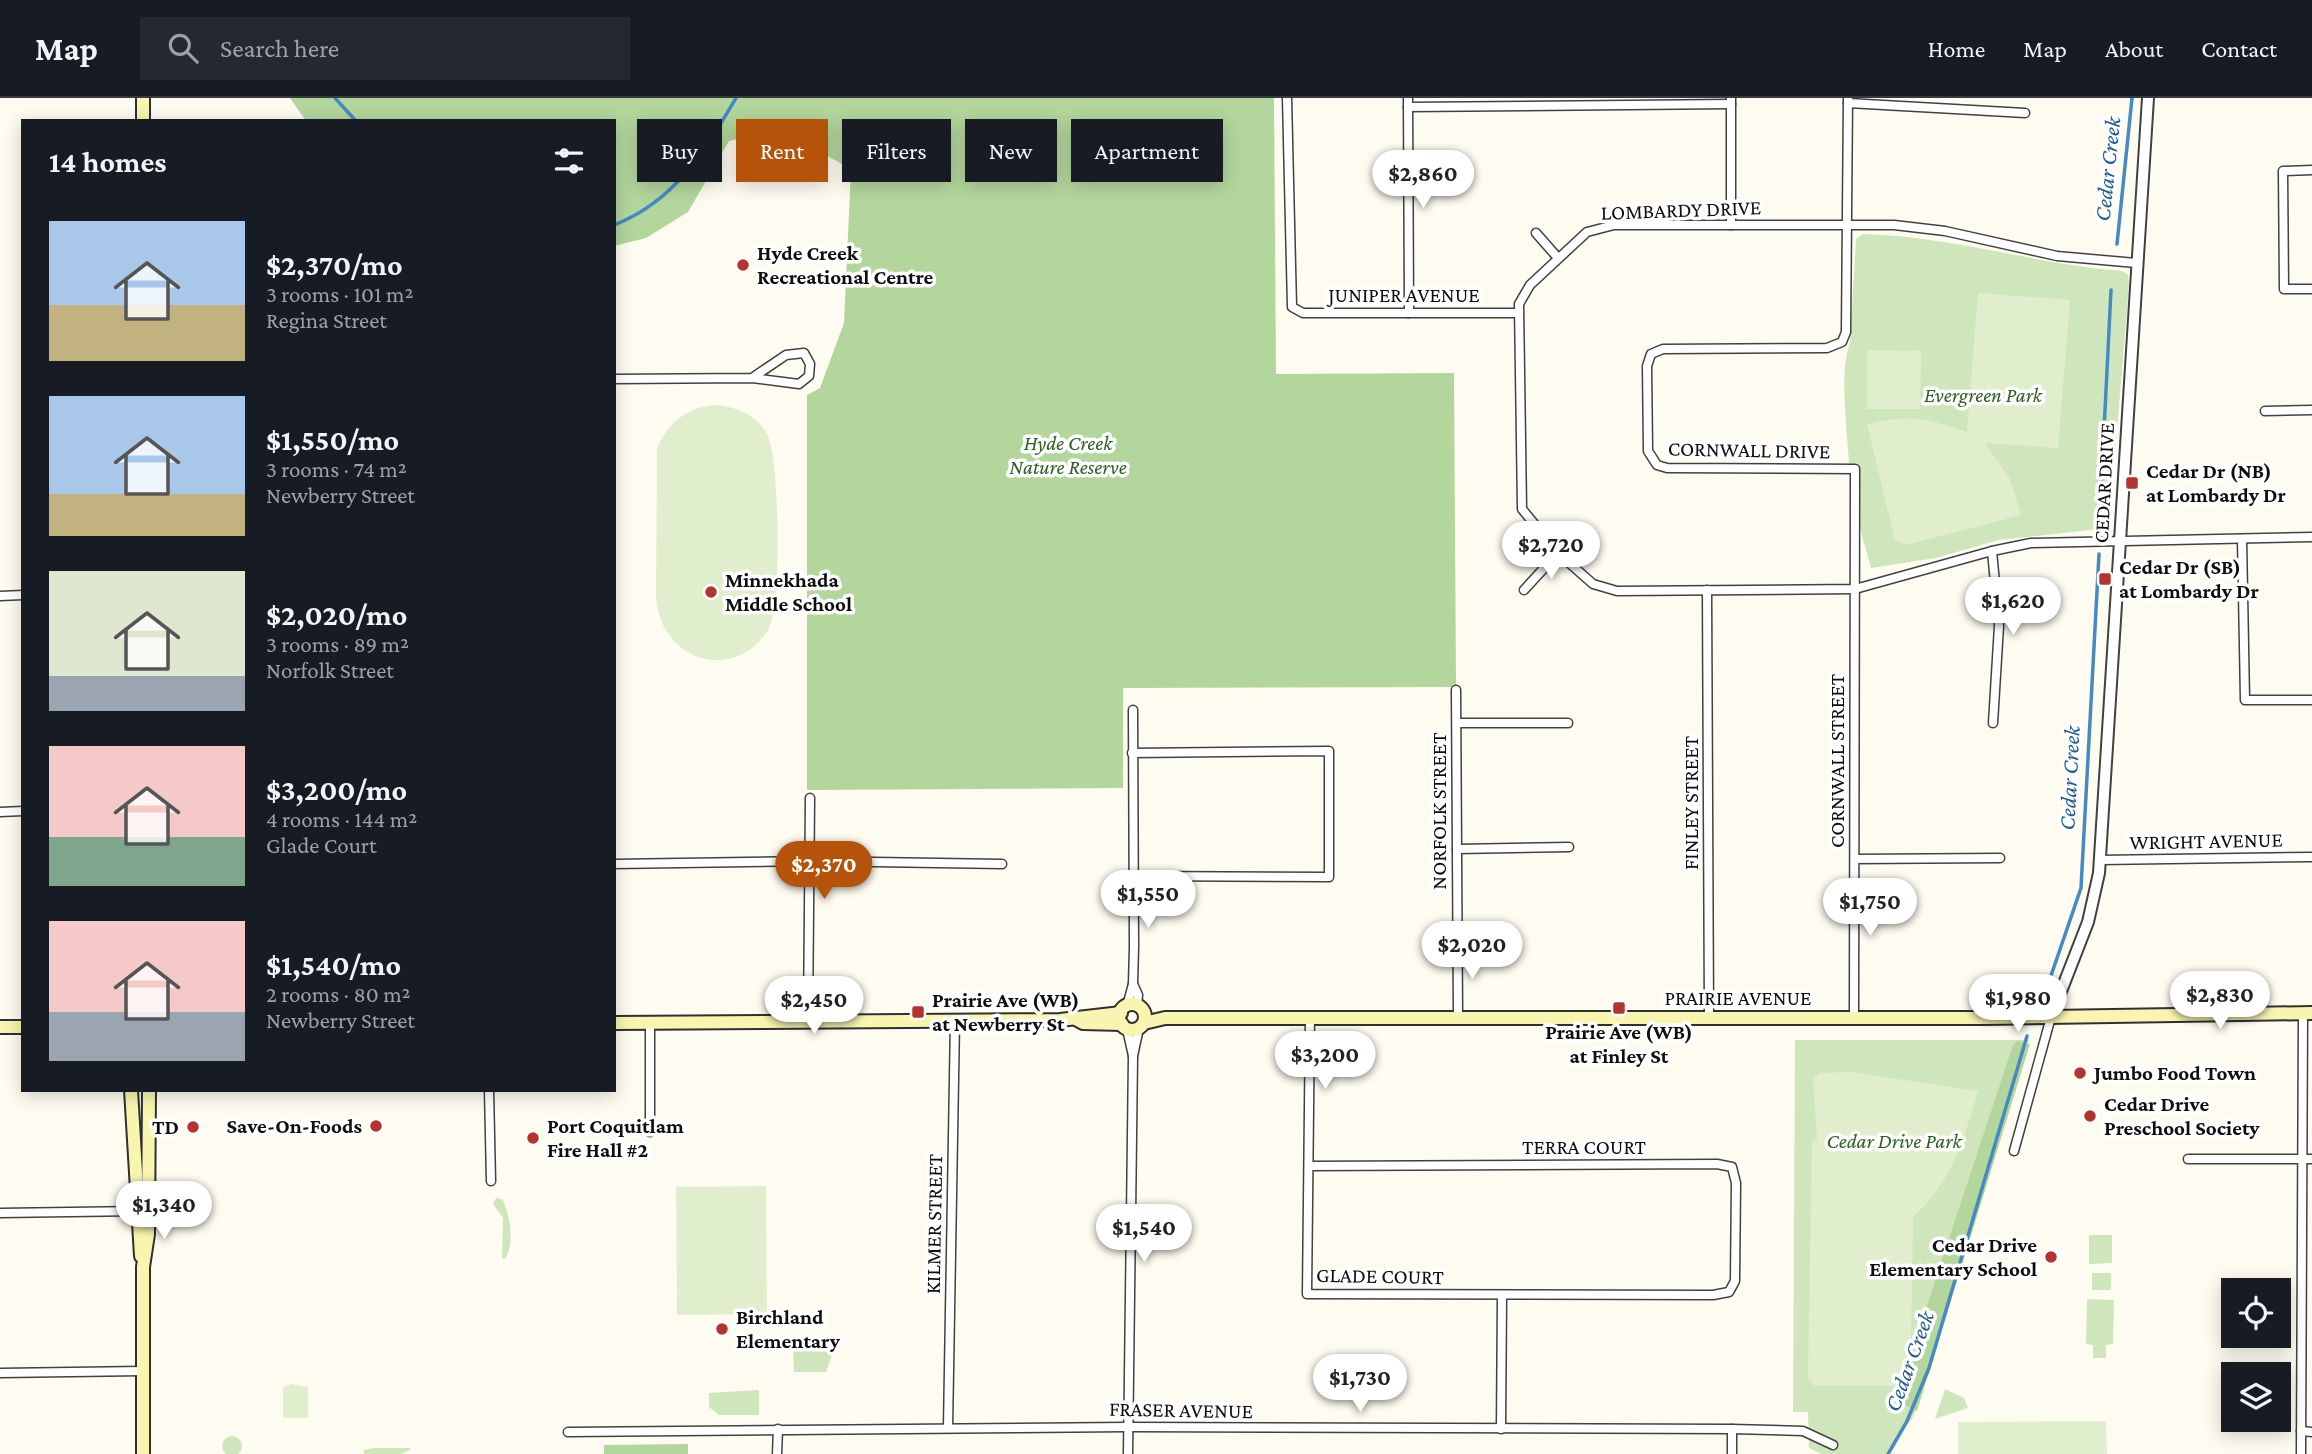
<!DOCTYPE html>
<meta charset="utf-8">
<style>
body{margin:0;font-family:"Crimson Pro",serif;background:#242831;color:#f1f3f6;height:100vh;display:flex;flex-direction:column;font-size:26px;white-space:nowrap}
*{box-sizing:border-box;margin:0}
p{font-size:23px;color:#9ea1a6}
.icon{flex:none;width:38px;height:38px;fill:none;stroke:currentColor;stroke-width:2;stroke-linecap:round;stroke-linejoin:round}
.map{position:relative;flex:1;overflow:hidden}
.side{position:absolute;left:21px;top:21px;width:595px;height:973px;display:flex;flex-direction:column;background:#171b24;border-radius:0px;box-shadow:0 4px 18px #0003}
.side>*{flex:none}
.banner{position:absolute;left:637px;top:21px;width:665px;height:63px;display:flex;gap:14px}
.tools{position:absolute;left:2221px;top:1180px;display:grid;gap:14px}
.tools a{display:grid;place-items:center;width:70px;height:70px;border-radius:0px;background:#171b24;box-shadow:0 4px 18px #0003;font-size:35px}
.price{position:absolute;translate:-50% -60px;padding:0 16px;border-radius:24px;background:#fff;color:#222;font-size:23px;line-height:46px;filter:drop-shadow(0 2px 4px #0008)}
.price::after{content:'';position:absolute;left:50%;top:42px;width:21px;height:16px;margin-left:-10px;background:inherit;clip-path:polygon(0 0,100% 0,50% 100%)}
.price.selected{background:#b45309;color:#fff}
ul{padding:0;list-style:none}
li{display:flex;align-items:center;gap:21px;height:175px;padding:0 28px}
li span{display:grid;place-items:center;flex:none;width:196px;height:140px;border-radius:0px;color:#555}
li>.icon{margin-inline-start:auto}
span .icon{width:84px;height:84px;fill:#fffc;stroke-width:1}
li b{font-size:30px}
h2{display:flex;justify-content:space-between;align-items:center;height:84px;padding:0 28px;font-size:30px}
.pill{padding:0 24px;border-radius:0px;background:#171b24;box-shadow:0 4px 18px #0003;font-size:24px;line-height:63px}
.pill.selected{background:#b45309;color:#fff}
header{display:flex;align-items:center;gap:42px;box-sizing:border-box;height:98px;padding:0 35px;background:#171b24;border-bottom:2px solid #363941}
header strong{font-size:33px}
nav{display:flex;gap:38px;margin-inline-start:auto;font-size:24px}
.search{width:490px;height:63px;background:#242831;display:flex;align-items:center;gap:18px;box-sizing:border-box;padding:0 24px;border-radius:0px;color:#9ea1a6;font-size:26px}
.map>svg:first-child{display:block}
.green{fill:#cfe6bc}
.forest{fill:#b3d69d}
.pitch{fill:#e1eece}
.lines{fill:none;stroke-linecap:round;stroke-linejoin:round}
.stream{stroke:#4689c3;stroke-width:3.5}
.minor-casing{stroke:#414141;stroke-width:11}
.tertiary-casing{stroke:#414141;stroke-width:14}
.secondary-casing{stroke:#303030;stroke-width:16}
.minor{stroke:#fff;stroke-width:8}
.tertiary{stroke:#fff;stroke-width:10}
.secondary{stroke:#f9f5b1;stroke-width:12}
.poi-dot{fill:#b43331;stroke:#fff;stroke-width:2.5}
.labels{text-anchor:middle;stroke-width:7;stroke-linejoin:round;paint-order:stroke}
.street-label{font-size:21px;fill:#0e0e0e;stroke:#fff}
.poi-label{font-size:21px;font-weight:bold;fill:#0e0e0e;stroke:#fff;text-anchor:start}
.park-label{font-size:21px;font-style:italic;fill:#2c6123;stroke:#fff}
.water-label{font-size:23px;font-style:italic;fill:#215c97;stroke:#fff}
</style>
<header>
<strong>Map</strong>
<div class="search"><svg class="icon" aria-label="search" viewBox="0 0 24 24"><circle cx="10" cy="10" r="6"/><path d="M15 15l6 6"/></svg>Search here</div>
<nav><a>Home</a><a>Map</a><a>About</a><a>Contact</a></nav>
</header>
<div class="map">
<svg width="2312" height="1356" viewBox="0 0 2312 1356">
<rect width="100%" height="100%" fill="#fefcf1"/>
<g class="green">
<path d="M1863,136c88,2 171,30 259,37l6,4 1,10 -20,243 -110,12 -63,18 -65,10 -10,-36 -6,-62 -6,-7c-2,-34 -10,-90 1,-121l6,-103z"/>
<path d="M1795,942h234l-115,375 -24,39h-69l-12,-6 -1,-36h-15z"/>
<path d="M496,1100l6,1c8,13 13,46 3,60l-3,-1 1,-40 -10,-14z"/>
<path d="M2089,1137h23v28l-23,1z"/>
<rect x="2092" y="1175" width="19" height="17"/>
<path d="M2087,1201l27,1 -1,44 -7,1v13h-13v-13l-7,-1z"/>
<path d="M832,1248v9l-6,17h-32l-1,-25z"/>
<path d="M1945,1291l19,9 4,10 -33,11z"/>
<path d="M759,1292v25h-40l-10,-8v-14z"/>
<circle cx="232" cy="1348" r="10"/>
<path d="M374,1350h36v2l-9,4h-37v-4z"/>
</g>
<g class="forest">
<path d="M290,0h984l2,276 178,-1 2,314 -333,1v100l-316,2v-395l13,-7 24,-65 7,-154 -71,-39 -51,11 -41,71 -42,26 -32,8v-125h-308z"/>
<path d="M2017,943l13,3 -113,367 -18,-9 1,-15 112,-339z"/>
<path d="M688,1346v10h-84v-9z"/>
</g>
<g class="pitch">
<path d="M1978,195l92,7 -12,148 -73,-5 25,36 11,36 -115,30 -11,-5 -28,-116c43,-10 59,-6 100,8z"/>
<path d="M1867,252l54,1 -1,58h-53z"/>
<path d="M719,307c19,3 38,10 48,29 13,24 15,174 1,196 -34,55 -110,30 -112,-35l1,-146c11,-28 32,-43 62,-44z"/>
<path d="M1851,974l127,19c-14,47 -26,92 -65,126l-2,124 -16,45h-80l-7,-7 4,-238 5,-1 -4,-61 7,-6z"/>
<path d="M766,1088l1,128 -90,1 -1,-128z"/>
<path d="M292,1286l16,3v31h-25v-31z"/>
<path d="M2106,1323l1,33h-149v-32z"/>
</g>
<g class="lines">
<g class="stream">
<path d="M335,0l21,23"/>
<path d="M614,127c61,-24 90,-73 122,-127"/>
<path d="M2117,146l15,-146"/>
<path d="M2099,433l12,-241"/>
<path d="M2043,901l38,-111 18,-334"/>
<path d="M1888,1356l19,-33 22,-53 98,-332"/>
</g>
<g class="minor-casing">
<g id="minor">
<path d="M1287,0l5,209 11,6h214"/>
<path d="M1408,0l1,215"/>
<path d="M1731,0v127"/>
<path d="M1848,0l-2,234 -4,10 -15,6 -164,1 -12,5 -4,12 1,85 9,14 10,3 188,1 -1,549"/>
<path d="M1848,5l177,10"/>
<path d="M1408,9l323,-3"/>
<path d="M2312,72l-29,1 1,118h28"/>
<path d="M1536,135l22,25"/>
<path d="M2136,165l-79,-7 -112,-25 -51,-6h-280l-27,7 -57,53 -11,19 3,205 36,44 35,31 24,7 238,-2 137,-38 39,-8 281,-6"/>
<path d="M614,281l138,-1 47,6 10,-8 1,-12 -6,-11 -18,2 -34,23"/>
<path d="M2265,313l47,-1"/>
<path d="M2242,441l3,161h67"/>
<path d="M1992,453l7,75 -6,97"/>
<path d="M1524,492l34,-37"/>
<path d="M1707,492l2,427"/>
<path d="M0,498l23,-1"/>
<path d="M1456,592l2,326"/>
<path d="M1457,625h111"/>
<path d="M1132,655l197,-2v126l-196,-1"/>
<path d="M0,714l23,-1"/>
<path d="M1457,751l112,-2"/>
<path d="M1855,761l145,-1"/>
<path d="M2100,762l212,-3"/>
<path d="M614,766l196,-3 192,3"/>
<path d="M1133,886l5,11 -1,11"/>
<path d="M1127,908l6,-22 1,-37 -1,-237"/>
<path d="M808,922l2,-222"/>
<path d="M650,925v109"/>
<path d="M1127,931l6,27"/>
<path d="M489,992l2,91"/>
<path d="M2014,1053l37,-134"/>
<path d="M2188,1061h124"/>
<path d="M1309,1068l408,-2 15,3 4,16 -1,98 -6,11 -16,3 -406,-1 3,-278"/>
<path d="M0,1115l140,-2"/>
<path d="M0,1275l143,-2"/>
<path d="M948,1330l7,-408"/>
<path d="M1501,1331l1,-133"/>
<path d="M2301,1333l11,1"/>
<path d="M568,1334l560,-5 604,2 71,2 30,14"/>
<path d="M777,1356l1,-25"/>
<path d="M1128,1356l5,-398 6,-28"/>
<path d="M1732,1356v-25"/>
<path d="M2301,1356l2,-441"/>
</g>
</g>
<g class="tertiary-casing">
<path id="tertiary" d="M2051,919l37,-95 11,-49 49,-775"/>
</g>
<g class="secondary-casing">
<g id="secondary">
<path d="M143,23v-23"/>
<circle cx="1132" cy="919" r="13"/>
<path d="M1076,921l7,4 39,1"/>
<path d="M614,925l446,-3 61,-7"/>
<path d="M1144,925l21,-5h820l327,-5"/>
<path d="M0,929h23"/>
<path d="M131,992l10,166"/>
<path d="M143,1356v-187l5,-33 1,-144"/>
</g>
</g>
<use href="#minor" class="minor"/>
<use href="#tertiary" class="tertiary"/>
<use href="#secondary" class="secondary"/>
</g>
<g class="poi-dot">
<circle cx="743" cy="167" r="7"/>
<rect x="2125" y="378" width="14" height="14" rx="3.5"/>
<rect x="2098" y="474" width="14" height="14" rx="3.5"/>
<circle cx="711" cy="494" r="7"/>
<rect x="1612" y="903" width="14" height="14" rx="3.5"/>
<rect x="911" y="907" width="14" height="14" rx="3.5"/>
<circle cx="2080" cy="975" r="7"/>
<circle cx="2090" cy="1018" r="7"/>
<circle cx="376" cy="1028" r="7"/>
<circle cx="193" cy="1029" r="7"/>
<circle cx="533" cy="1040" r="7"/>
<circle cx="2051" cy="1159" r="7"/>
<circle cx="722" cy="1231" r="7"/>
</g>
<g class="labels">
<g class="street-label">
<text transform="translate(1681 112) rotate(-2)" y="7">LOMBARDY DRIVE</text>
<text x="1404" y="204">JUNIPER AVENUE</text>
<text transform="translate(1749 352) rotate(1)" y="7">CORNWALL DRIVE</text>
<text transform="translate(2104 385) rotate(-87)" y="7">CEDAR DRIVE</text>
<text transform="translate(1837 663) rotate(-90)" y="7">CORNWALL STREET</text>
<text transform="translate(1691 705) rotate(-90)" y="7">FINLEY STREET</text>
<text transform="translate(1439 713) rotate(-90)" y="7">NORFOLK STREET</text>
<text transform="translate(2206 743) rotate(-1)" y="7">WRIGHT AVENUE</text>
<text x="1738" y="907">PRAIRIE AVENUE</text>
<text x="1584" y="1056">TERRA COURT</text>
<text transform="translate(934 1126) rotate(-89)" y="7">KILMER STREET</text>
<text transform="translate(1380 1178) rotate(1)" y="7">GLADE COURT</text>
<text transform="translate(1181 1312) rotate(1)" y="7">FRASER AVENUE</text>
</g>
<g class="poi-label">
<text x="757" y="162">Hyde Creek<tspan x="757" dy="24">Recreational Centre</tspan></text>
<text x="2146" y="380">Cedar Dr (NB)<tspan x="2146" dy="24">at Lombardy Dr</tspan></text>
<text x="2119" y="476">Cedar Dr (SB)<tspan x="2119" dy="24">at Lombardy Dr</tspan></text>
<text x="725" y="489">Minnekhada<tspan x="725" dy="24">Middle School</tspan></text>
<text x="932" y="909">Prairie Ave (WB)<tspan x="932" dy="24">at Newberry St</tspan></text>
<text x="1619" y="941" text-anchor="middle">Prairie Ave (WB)<tspan x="1619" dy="24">at Finley St</tspan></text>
<text x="2094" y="982">Jumbo Food Town</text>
<text x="2104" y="1013">Cedar Drive<tspan x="2104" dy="24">Preschool Society</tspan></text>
<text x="362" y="1035" text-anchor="end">Save-On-Foods</text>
<text x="547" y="1035">Port Coquitlam<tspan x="547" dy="24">Fire Hall #2</tspan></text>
<text x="179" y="1036" text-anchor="end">TD</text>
<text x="2037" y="1154" text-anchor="end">Cedar Drive<tspan x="2037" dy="24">Elementary School</tspan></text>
<text x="736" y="1226">Birchland<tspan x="736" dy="24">Elementary</tspan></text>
</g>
<g class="park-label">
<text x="1983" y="304">Evergreen Park</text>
<text x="1068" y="352">Hyde Creek<tspan x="1068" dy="24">Nature Reserve</tspan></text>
<text x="1894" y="1050">Cedar Drive Park</text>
</g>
<g class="water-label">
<text transform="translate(2107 71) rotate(-84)" y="8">Cedar Creek</text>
<text transform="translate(2069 680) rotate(-87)" y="8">Cedar Creek</text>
<text transform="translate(1909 1263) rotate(-70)" y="8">Cedar Creek</text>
</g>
</g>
</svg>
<div class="tools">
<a><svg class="icon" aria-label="locate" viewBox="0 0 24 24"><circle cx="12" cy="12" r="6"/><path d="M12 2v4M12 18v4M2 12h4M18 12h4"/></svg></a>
<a><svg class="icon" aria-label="layers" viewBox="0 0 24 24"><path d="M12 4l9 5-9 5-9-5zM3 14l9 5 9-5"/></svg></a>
</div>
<b class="price" style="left:1423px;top:112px">$2,860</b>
<b class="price" style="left:1551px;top:483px">$2,720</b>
<b class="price" style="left:2013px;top:539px">$1,620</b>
<b class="price selected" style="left:824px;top:803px">$2,370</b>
<b class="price" style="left:1148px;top:832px">$1,550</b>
<b class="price" style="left:1870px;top:840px">$1,750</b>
<b class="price" style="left:1472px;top:883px">$2,020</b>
<b class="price" style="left:2220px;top:933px">$2,830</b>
<b class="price" style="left:2018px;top:936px">$1,980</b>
<b class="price" style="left:814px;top:938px">$2,450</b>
<b class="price" style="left:1325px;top:993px">$3,200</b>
<b class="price" style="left:164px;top:1143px">$1,340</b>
<b class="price" style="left:1144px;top:1166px">$1,540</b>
<b class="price" style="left:1360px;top:1316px">$1,730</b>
<div class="banner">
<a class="pill">Buy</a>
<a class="pill selected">Rent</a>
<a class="pill">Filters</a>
<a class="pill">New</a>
<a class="pill">Apartment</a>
</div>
<section class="side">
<h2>14 homes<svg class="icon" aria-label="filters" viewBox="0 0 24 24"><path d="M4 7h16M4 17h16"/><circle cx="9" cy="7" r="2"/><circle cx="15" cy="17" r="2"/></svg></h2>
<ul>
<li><span style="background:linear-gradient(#a9c7e8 60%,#c2b280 0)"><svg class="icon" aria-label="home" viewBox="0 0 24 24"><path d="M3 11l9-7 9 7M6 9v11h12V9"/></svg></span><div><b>$2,370/mo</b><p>3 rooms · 101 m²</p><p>Regina Street</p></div></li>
<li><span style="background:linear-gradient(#a9c7e8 70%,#c2b280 0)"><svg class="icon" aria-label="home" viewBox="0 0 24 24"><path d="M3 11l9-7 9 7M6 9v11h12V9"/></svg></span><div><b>$1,550/mo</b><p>3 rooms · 74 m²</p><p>Newberry Street</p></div></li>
<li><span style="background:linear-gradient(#dfe7d0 75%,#9aa5b1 0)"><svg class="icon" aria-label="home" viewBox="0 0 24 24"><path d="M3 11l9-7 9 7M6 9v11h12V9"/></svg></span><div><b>$2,020/mo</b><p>3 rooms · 89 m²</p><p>Norfolk Street</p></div></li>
<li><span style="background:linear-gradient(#f6c9c9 65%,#7fa58c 0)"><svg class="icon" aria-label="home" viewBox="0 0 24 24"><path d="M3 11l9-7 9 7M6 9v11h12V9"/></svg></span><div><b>$3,200/mo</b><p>4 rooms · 144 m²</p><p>Glade Court</p></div></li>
<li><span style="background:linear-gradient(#f6c9c9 65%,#9aa5b1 0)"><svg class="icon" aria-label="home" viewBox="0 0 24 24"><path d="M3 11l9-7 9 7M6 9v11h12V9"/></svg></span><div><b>$1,540/mo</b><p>2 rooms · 80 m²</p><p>Newberry Street</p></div></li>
</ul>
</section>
</div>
